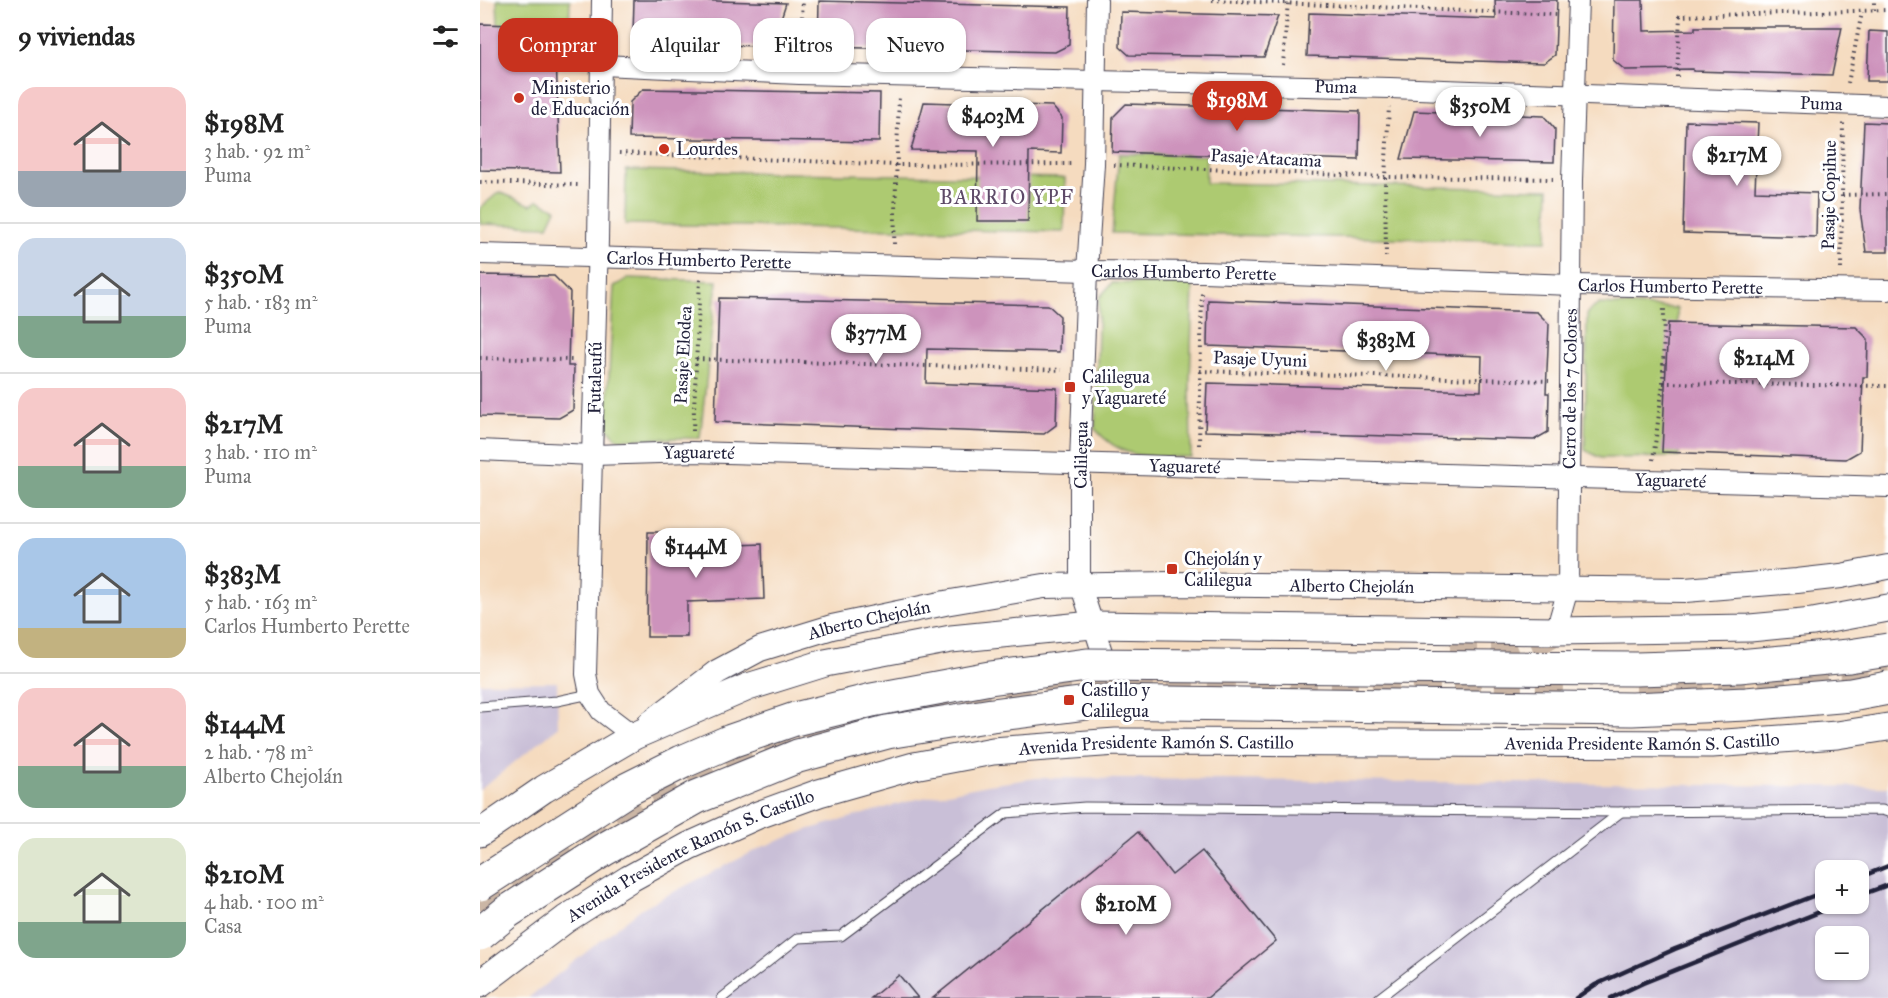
<!DOCTYPE html>
<html lang="es">
<meta charset="utf-8">
<style>
body{margin:0;font-family:"IM FELL Great Primer",serif;background:#f2f2f2;color:#222;height:100vh;display:flex;flex-direction:column;font-size:22px;white-space:nowrap}
*{box-sizing:border-box;margin:0}
p{font-size:20px;color:#767676}
.icon{flex:none;width:33px;height:33px;fill:none;stroke:currentColor;stroke-width:2;stroke-linecap:round;stroke-linejoin:round}
.map{position:relative;flex:1;overflow:hidden}
.sheet{display:flex;flex-direction:column;background:#fff;width:480px}
.sheet>*{flex:none}
.top-card{position:absolute;left:18px;top:18px;width:570px;height:54px;display:flex;gap:12px}
.tools{position:absolute;left:1335px;top:860px;display:grid;gap:12px}
.tools a{display:grid;place-items:center;width:54px;height:54px;border-radius:12px;background:#fff;box-shadow:0 2px 4px #0004;font-size:30px}
.price{position:absolute;translate:-50% -51px;padding:0 14px;border-radius:21px;background:#fff;color:#222;font-size:20px;line-height:39px;filter:drop-shadow(0 2px 3px #0008)}
.price::after{content:'';position:absolute;left:50%;top:36px;width:18px;height:14px;margin-left:-9px;background:inherit;clip-path:polygon(0 0,100% 0,50% 100%)}
.price.active{background:#c8321e;color:#fff}
ul{padding:0;list-style:none}
li{display:flex;align-items:center;gap:18px;height:150px;padding:0 18px}
li+li{border-top:2px solid #e0e0e0}
li span{display:grid;place-items:center;flex:none;width:168px;height:120px;border-radius:18px;color:#555}
li>.icon{margin-inline-start:auto}
span .icon{width:72px;height:72px;fill:#fffc;stroke-width:1}
li b{font-size:26px}
h2{display:flex;justify-content:space-between;align-items:center;height:72px;padding:0 18px;font-size:26px}
.pill{padding:0 21px;border-radius:18px;background:#fff;box-shadow:0 2px 4px #0004;font-size:21px;line-height:54px}
.pill.active{background:#c8321e;color:#fff}
main{display:flex;flex:1;min-height:0}
.map>svg:first-child{display:block}
.industrial{fill:#c9bfd7;fill-rule:evenodd}
.green{fill:#adca71;stroke:#687656;stroke-width:1.5}
.building{fill:#cd93bc}
.lines{fill:none;stroke-linecap:round;stroke-linejoin:round}
.secondary-tunnel{stroke:#cbb6a5;stroke-width:27;stroke-dasharray:27 14;stroke-linecap:butt}
.service-casing{stroke:#423e4f;stroke-width:11}
.minor-casing{stroke:#423e4f;stroke-width:22}
.tertiary-casing{stroke:#423e4f;stroke-width:26}
.secondary-casing{stroke:#423e4f;stroke-width:29}
.path{stroke:#423e4f;stroke-width:4;stroke-dasharray:1.5 4.5;stroke-linecap:butt}
.service{stroke:#fff;stroke-width:9}
.minor{stroke:#fff;stroke-width:20}
.tertiary{stroke:#fff;stroke-width:24}
.secondary{stroke:#fff;stroke-width:27}
.rail{stroke:#22223b;stroke-width:4.5}
.motorway-bridge-casing{stroke:#423e4f;stroke-width:35;stroke-linecap:butt}
.motorway-bridge{stroke:#fff;stroke-width:33}
.poi-dot{fill:#c8321e;stroke:#fff;stroke-width:2}
.labels{text-anchor:middle;stroke-width:6;stroke-linejoin:round;paint-order:stroke}
.street-label{font-size:18px;fill:#22223b;stroke:#fff}
.poi-label{font-size:18px;fill:#22223b;stroke:#fff;text-anchor:start}
.neighbourhood-label{font-size:20px;letter-spacing:1.5px;fill:#5e4a68;stroke:#fff}
</style>
<main>
<section class="sheet">
<h2>9 viviendas<svg class="icon" aria-label="filters" viewBox="0 0 24 24"><path d="M4 7h16M4 17h16"/><circle cx="9" cy="7" r="2"/><circle cx="15" cy="17" r="2"/></svg></h2>
<ul>
<li><span style="background:linear-gradient(#f6c9c9 70%,#9aa5b1 0)"><svg class="icon" aria-label="home" viewBox="0 0 24 24"><path d="M3 11l9-7 9 7M6 9v11h12V9"/></svg></span><div><b>$198M</b><p>3 hab. · 92 m²</p><p>Puma</p></div></li>
<li><span style="background:linear-gradient(#c9d6e8 65%,#7fa58c 0)"><svg class="icon" aria-label="home" viewBox="0 0 24 24"><path d="M3 11l9-7 9 7M6 9v11h12V9"/></svg></span><div><b>$350M</b><p>5 hab. · 183 m²</p><p>Puma</p></div></li>
<li><span style="background:linear-gradient(#f6c9c9 65%,#7fa58c 0)"><svg class="icon" aria-label="home" viewBox="0 0 24 24"><path d="M3 11l9-7 9 7M6 9v11h12V9"/></svg></span><div><b>$217M</b><p>3 hab. · 110 m²</p><p>Puma</p></div></li>
<li><span style="background:linear-gradient(#a9c7e8 75%,#c2b280 0)"><svg class="icon" aria-label="home" viewBox="0 0 24 24"><path d="M3 11l9-7 9 7M6 9v11h12V9"/></svg></span><div><b>$383M</b><p>5 hab. · 163 m²</p><p>Carlos Humberto Perette</p></div></li>
<li><span style="background:linear-gradient(#f6c9c9 65%,#7fa58c 0)"><svg class="icon" aria-label="home" viewBox="0 0 24 24"><path d="M3 11l9-7 9 7M6 9v11h12V9"/></svg></span><div><b>$144M</b><p>2 hab. · 78 m²</p><p>Alberto Chejolán</p></div></li>
<li><span style="background:linear-gradient(#dfe7d0 70%,#7fa58c 0)"><svg class="icon" aria-label="home" viewBox="0 0 24 24"><path d="M3 11l9-7 9 7M6 9v11h12V9"/></svg></span><div><b>$210M</b><p>4 hab. · 100 m²</p><p>Casa</p></div></li>
</ul>
</section>
<div class="map">
<svg width="1408" height="998" viewBox="0 0 1408 998">
<rect width="100%" height="100%" fill="#fff"/>
<filter id="ink" filterUnits="userSpaceOnUse"><feTurbulence type="fractalNoise" baseFrequency=".0167" numOctaves="2"/><feDisplacementMap in="SourceGraphic" scale="12" xChannelSelector="R" yChannelSelector="G"/><feConvolveMatrix kernelMatrix="1 2 1 2 8 2 1 2 1" color-interpolation-filters="sRGB"/></filter>
<filter id="wash" filterUnits="userSpaceOnUse"><feTurbulence type="fractalNoise" baseFrequency=".008" numOctaves="4" result="noise"/><feDisplacementMap in="SourceGraphic" scale="24" xChannelSelector="R" yChannelSelector="G"/><feGaussianBlur stdDeviation="1.35" result="paint"/><feColorMatrix in="noise" values="0 0 0 0 0 0 0 0 0 0 0 0 0 0 0 0 0 1.4 0 .05"/><feComposite in="paint" operator="in"/></filter>
<g filter="url(#wash)">
<rect width="100%" height="100%" fill="#f5dbbf"/>
<g class="industrial">
<path d="M77,682l1,45 -78,63v-107z"/>
<path d="M557,778l851,9v211h-1360l114,-90 120,-61 48,-18 103,-29 74,-15zM1346,870h32v33h-32zM1346,936h32v33h-32z"/>
</g>
<g class="green">
<path d="M17,0h73l-1,27 -71,-2z"/>
<path d="M639,154l87,1v28l343,6 -2,52 -435,-8z"/>
<path d="M146,170l439,8 -1,54 -439,-8z"/>
<path d="M19,192l32,13 7,-5 18,9 -8,17 -68,-2v-16z"/>
<path d="M148,278l89,3 -17,157 -83,1 -11,-13 8,-139z"/>
<path d="M632,283l81,1 -3,99 1,74c-41,-1 -67,5 -96,-28l4,-131z"/>
<path d="M1119,304l78,4 2,149 -78,1 -16,-8 2,-137z"/>
</g>
<g id="blocks">
<g class="building">
<path d="M154,0h49l103,3 -14,43 -128,-2 -11,-10z"/>
<path d="M1015,0h62l-2,55 -11,8 -237,-7 2,-43 187,6z"/>
<path d="M1134,0h29l1,31 51,-1v-3h147l-10,48 -139,-4v-2l-68,1 -12,-10z"/>
<path d="M339,1l251,6 -1,38 -14,7 -237,-5z"/>
<path d="M641,12l157,4 -14,41 -135,-2 -9,-8z"/>
<path d="M0,24l75,2 5,146 -80,-2z"/>
<path d="M1389,31l19,1v49h-21z"/>
<path d="M163,89l237,4 -1,49 -250,-4 1,-36z"/>
<path d="M444,102l128,4 10,12 -1,35 -32,-1 -1,69h-51l1,-70 -67,-1z"/>
<path d="M646,104l234,7 -1,49 -247,-8 1,-35z"/>
<path d="M934,111l130,5 11,13 -1,33 -153,-3z"/>
<path d="M1206,121l72,2 -3,68 62,2 -1,44 -133,-4z"/>
<path d="M1384,122l24,1v129h-22l-6,-43z"/>
<path d="M0,275l74,1 16,16 -2,74h6l-1,44 -14,8 -79,-2z"/>
<path d="M239,298l329,7 12,11 -1,36 -132,-3 -1,34 131,5 -1,37 -12,9 -329,-12z"/>
<path d="M728,300l329,12 12,12 -3,69h3l-1,39 -14,8 -329,-9 2,-48 274,8 1,-35 -275,-10z"/>
<path d="M1188,323l188,4 12,12 -1,38h-4l-3,74 -14,8 -184,-7z"/>
<path d="M168,532h40v15l74,-3 2,55 -77,3v35h-40z"/>
<path d="M658,832l34,43 30,-24 74,90 -69,57h-274z"/>
<path d="M419,975l19,23h-47z"/>
</g>
</g>
</g>
<g filter="url(#ink)">
<use href="#blocks" fill-opacity="0" stroke="#423e4f" stroke-width="1.5"/>
<g class="lines">
<g class="secondary-tunnel">
<path d="M970,651h65l21,-8 20,-12"/>
<path d="M1156,685l109,-1 107,-11 36,-6"/>
<path d="M0,910c117,-92 255,-163 400,-196 62,-14 126,-20 188,-28l500,-1"/>
</g>
<g class="service-casing">
<g id="service">
<path d="M0,707l77,-6 33,-7"/>
<path d="M242,998l76,-60 43,-2 165,-123 79,-6 536,5"/>
<path d="M899,998l242,-186 261,-2 6,2"/>
</g>
</g>
<g class="minor-casing">
<g id="minor">
<path d="M122,0l-4,240 -12,434 4,20 11,17 33,25"/>
<path d="M617,0l-3,164 -7,107 -7,192v121l23,71"/>
<path id="s1" d="M122,65l197,9 591,14 498,18"/>
<path id="s2" d="M0,254l607,17 116,1 369,13 316,5"/>
<path id="s3" d="M0,450l113,5 99,-3 1196,35"/>
<path id="s4" d="M1076,631l12,-42 4,-409 6,-180"/>
</g>
</g>
<g class="tertiary-casing">
<g id="tertiary">
<path id="s5" d="M170,723l67,-51 43,-23 72,-22 113,-24 99,-17 127,-2 514,6 112,-9 44,-5 47,-9"/>
</g>
</g>
<g class="secondary-casing">
<g id="secondary">
<path d="M0,833l64,-44 90,-53 114,-49 77,-24 126,-24 141,-14 464,6 194,-3 63,-6 75,-14"/>
<path id="s6" d="M0,984l86,-65 63,-40 60,-33 69,-31 61,-22 95,-27 79,-15 123,-9 596,2 125,-9 51,-8"/>
</g>
</g>
<g class="path">
<path d="M732,0l346,15"/>
<path d="M1394,10v-10"/>
<path d="M320,53l3,-53"/>
<path d="M803,65l5,-64"/>
<path d="M1197,77l3,-61 208,-6"/>
<path d="M1368,83l14,-71"/>
<path d="M139,153l278,12 176,-1"/>
<path d="M634,165l271,12 168,2"/>
<path d="M0,182l98,3"/>
<path d="M1362,195l46,-1"/>
<path d="M414,244l5,-149"/>
<path d="M906,257l-1,-80 4,-70"/>
<path d="M1361,269l2,-146"/>
<path d="M0,358l93,2"/>
<path d="M216,359l366,11"/>
<path d="M720,371l349,10"/>
<path d="M1183,383l225,3"/>
<path d="M213,431l7,-152"/>
<path d="M719,445l3,-154"/>
<path d="M1173,460l10,-77 1,-77"/>
</g>
<use href="#service" class="service"/>
<use href="#minor" class="minor"/>
<use href="#tertiary" class="tertiary"/>
<use href="#secondary" class="secondary"/>
<g class="rail">
<path d="M1378,878l30,-12"/>
<path d="M1378,896l30,-11"/>
<path d="M1096,998l19,-13 80,-36 151,-58"/>
<path d="M1131,998l32,-15 199,-80"/>
</g>
<g class="motorway-bridge-casing">
<g id="motorway-bridge">
<path d="M0,884l148,-95 54,-27 49,-21 64,-22 77,-19 118,-22 97,-13 549,4 103,-3 110,-10 39,-6"/>
<path d="M0,934l27,-22 96,-62 94,-53 101,-41 89,-24 105,-17 103,-13 537,7 114,-5 105,-9 37,-7"/>
</g>
</g>
<use href="#motorway-bridge" class="motorway-bridge"/>
</g>
</g>
<g class="poi-dot">
<circle cx="39" cy="98" r="6"/>
<circle cx="184" cy="149" r="6"/>
<rect x="584" y="381" width="12" height="12" rx="3"/>
<rect x="686" y="563" width="12" height="12" rx="3"/>
<rect x="583" y="694" width="12" height="12" rx="3"/>
</g>
<g class="labels">
<g class="street-label">
<text dy="6" stroke="none"><textPath href="#s1" startOffset="734">Puma</textPath></text>
<text dy="6" stroke="none"><textPath href="#s1" startOffset="1220">Puma</textPath></text>
<text transform="translate(786 158) rotate(3)" y="6">Pasaje Atacama</text>
<text transform="translate(1349 195) rotate(-89)" y="6">Pasaje Copihue</text>
<text dy="6" stroke="none"><textPath href="#s2" startOffset="219">Carlos Humberto Perette</textPath></text>
<text dy="6" stroke="none"><textPath href="#s2" startOffset="704">Carlos Humberto Perette</textPath></text>
<text dy="6" stroke="none"><textPath href="#s2" startOffset="1191">Carlos Humberto Perette</textPath></text>
<text transform="translate(203 355) rotate(-87)" y="6">Pasaje Elodea</text>
<text transform="translate(780 359) rotate(2)" y="6">Pasaje Uyuni</text>
<text transform="translate(115 378) rotate(-89)" y="6">Futaleufú</text>
<text dy="6" stroke="none"><textPath href="#s4" startOffset="244">Cerro de los 7 Colores</textPath></text>
<text dy="6" stroke="none"><textPath href="#s3" startOffset="219">Yaguareté</textPath></text>
<text transform="translate(601 455) rotate(-89)" y="6">Calilegua</text>
<text dy="6" stroke="none"><textPath href="#s3" startOffset="705">Yaguareté</textPath></text>
<text dy="6" stroke="none"><textPath href="#s3" startOffset="1191">Yaguareté</textPath></text>
<text dy="6" stroke="none"><textPath href="#s5" startOffset="732">Alberto Chejolán</textPath></text>
<text dy="6" stroke="none"><textPath href="#s5" startOffset="246">Alberto Chejolán</textPath></text>
<text dy="6" stroke="none"><textPath href="#s6" startOffset="1220">Avenida Presidente Ramón S. Castillo</textPath></text>
<text dy="6" stroke="none"><textPath href="#s6" startOffset="734">Avenida Presidente Ramón S. Castillo</textPath></text>
<text dy="6" stroke="none"><textPath href="#s6" startOffset="248">Avenida Presidente Ramón S. Castillo</textPath></text>
</g>
<g class="poi-label">
<text x="51" y="94">Ministerio<tspan x="51" dy="21">de Educación</tspan></text>
<text x="196" y="155">Lourdes</text>
<text x="602" y="383">Calilegua<tspan x="602" dy="21">y Yaguareté</tspan></text>
<text x="704" y="565">Chejolán y<tspan x="704" dy="21">Calilegua</tspan></text>
<text x="601" y="696">Castillo y<tspan x="601" dy="21">Calilegua</tspan></text>
</g>
<g class="neighbourhood-label">
<text x="527" y="204">BARRIO YPF</text>
</g>
</g>
</svg>
<div class="tools">
<a>+</a>
<a>−</a>
</div>
<b class="price active" style="left:757px;top:132px">$198M</b>
<b class="price" style="left:1000px;top:138px">$350M</b>
<b class="price" style="left:513px;top:148px">$403M</b>
<b class="price" style="left:1257px;top:187px">$217M</b>
<b class="price" style="left:396px;top:365px">$377M</b>
<b class="price" style="left:906px;top:372px">$383M</b>
<b class="price" style="left:1284px;top:390px">$214M</b>
<b class="price" style="left:216px;top:579px">$144M</b>
<b class="price" style="left:646px;top:936px">$210M</b>
<div class="top-card">
<a class="pill active">Comprar</a>
<a class="pill">Alquilar</a>
<a class="pill">Filtros</a>
<a class="pill">Nuevo</a>
</div>
</div>
</main>
